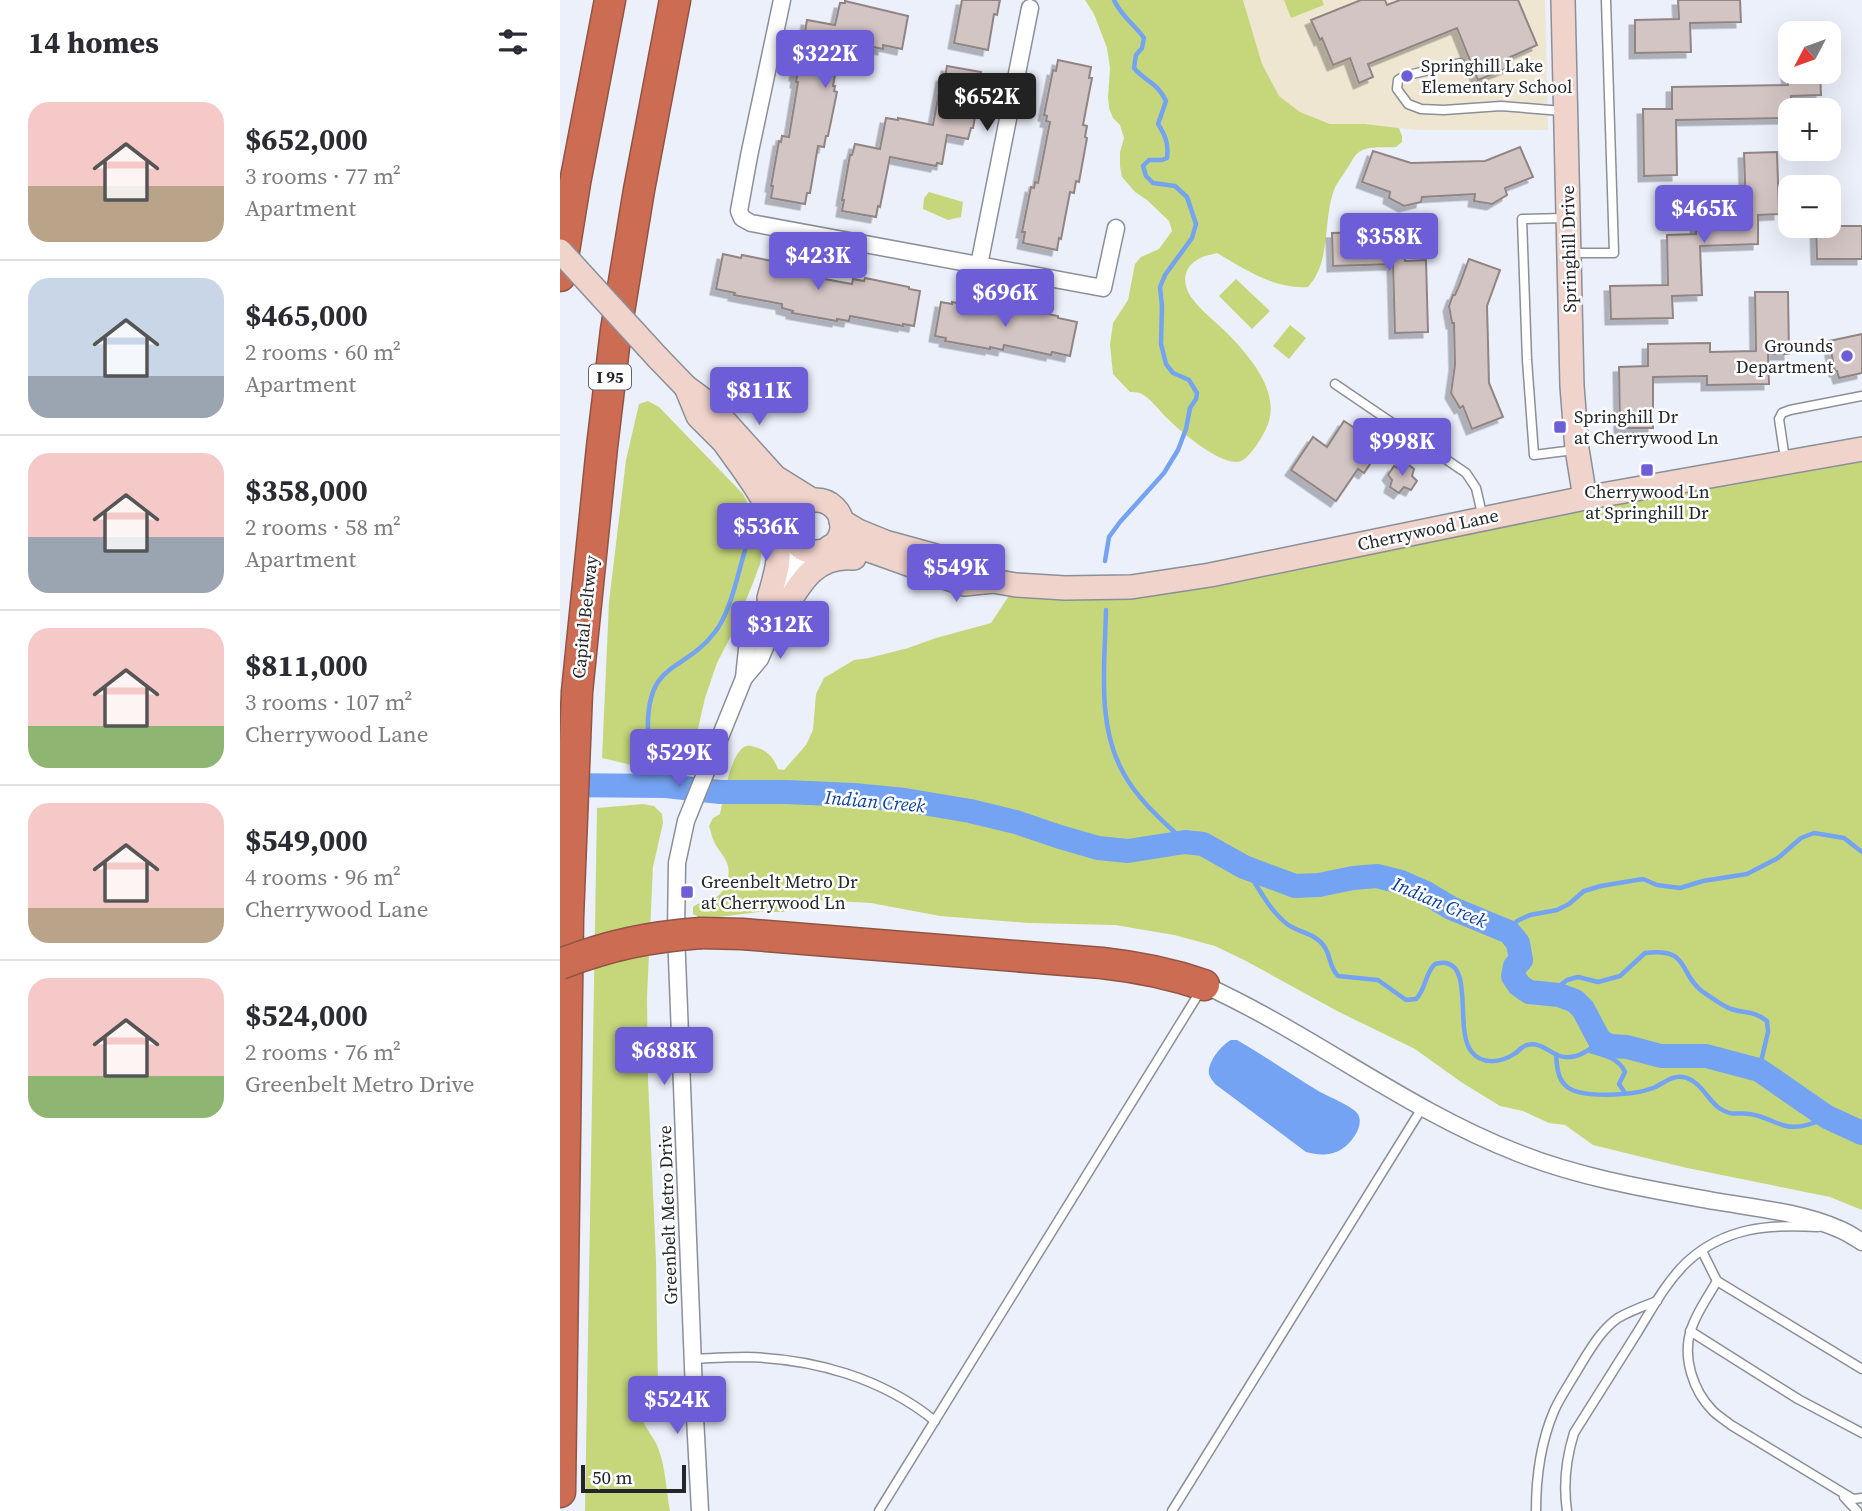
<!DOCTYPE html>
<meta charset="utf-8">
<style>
body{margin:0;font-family:"Source Serif 4",serif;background:#f2f2f3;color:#2b2b33;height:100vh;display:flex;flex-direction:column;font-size:26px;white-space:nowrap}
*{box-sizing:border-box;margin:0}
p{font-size:23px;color:#7c7c81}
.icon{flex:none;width:38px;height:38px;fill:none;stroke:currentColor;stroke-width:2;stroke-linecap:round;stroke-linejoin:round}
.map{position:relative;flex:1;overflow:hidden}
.panel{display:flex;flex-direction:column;background:#fff;width:560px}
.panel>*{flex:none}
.needle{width:46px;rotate:229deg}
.tools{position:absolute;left:1218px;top:21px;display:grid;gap:14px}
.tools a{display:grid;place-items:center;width:63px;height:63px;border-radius:14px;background:#fff;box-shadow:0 7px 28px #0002;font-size:35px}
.scale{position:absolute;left:21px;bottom:18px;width:105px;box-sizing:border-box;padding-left:7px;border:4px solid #232529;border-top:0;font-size:19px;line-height:24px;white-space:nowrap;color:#232529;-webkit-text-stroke:5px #fdfdfd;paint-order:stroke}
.price{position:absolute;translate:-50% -60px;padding:0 16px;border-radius:7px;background:#6d5ed8;color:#fff;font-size:23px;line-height:46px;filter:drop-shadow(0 2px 4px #0008)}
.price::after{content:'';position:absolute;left:50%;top:42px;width:21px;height:16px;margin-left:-10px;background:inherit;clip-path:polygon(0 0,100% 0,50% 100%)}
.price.selected{background:#222;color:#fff}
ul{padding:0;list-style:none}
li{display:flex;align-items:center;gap:21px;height:175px;padding:0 28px}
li+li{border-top:2px solid #e1e1e2}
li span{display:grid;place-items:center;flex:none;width:196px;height:140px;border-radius:21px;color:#555}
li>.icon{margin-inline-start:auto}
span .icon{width:84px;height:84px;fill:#fffc;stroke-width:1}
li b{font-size:30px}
h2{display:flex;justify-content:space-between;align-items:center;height:84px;padding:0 28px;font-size:30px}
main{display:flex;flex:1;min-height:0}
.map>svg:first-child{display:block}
.education{fill:#eee6d0}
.green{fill:#c6d77b}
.water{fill:#75a3f3}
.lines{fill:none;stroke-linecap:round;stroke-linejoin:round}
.stream{stroke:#75a3f3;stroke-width:4.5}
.river{stroke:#75a3f3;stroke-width:24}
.building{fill:#d3c5c4;stroke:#918583;stroke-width:2;filter:url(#shadow)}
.lane-casing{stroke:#8a8f98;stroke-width:11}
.street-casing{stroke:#8a8f98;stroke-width:19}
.secondary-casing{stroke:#8a8f98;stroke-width:26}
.highway-casing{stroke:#915444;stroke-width:33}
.lane{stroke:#fff;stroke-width:8}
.street{stroke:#fff;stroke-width:16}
.secondary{stroke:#f0d3cb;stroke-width:23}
.highway{stroke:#cc6d53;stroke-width:30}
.secondary-bridge-casing{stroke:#8a8f98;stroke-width:26;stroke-linecap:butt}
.highway-bridge-casing{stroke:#915444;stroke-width:33;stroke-linecap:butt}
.secondary-bridge{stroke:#f0d3cb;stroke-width:23}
.highway-bridge{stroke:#cc6d53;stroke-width:30}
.poi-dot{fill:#6d5ed8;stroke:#fdfdfd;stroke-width:2.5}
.labels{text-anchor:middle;stroke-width:5;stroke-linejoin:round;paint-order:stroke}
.shield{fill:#fdfdfd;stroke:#646669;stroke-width:2}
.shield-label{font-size:16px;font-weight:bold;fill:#232529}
.poi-label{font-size:18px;fill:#232529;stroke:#fdfdfd;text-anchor:start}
.street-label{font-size:18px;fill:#232529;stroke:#fdfdfd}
.water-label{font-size:19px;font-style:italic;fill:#0a409b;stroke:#fdfdfd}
</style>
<main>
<section class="panel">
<h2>14 homes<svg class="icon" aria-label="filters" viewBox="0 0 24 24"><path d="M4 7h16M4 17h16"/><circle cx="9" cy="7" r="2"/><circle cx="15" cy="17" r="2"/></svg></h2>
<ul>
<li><span style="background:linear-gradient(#f6c9c9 60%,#b9a48a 0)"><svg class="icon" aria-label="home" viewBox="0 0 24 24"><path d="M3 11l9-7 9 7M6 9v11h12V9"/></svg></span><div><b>$652,000</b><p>3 rooms · 77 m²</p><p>Apartment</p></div></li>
<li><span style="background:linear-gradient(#c9d6e8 70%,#9aa5b1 0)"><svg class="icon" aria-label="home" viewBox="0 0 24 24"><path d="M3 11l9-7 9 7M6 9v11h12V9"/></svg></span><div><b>$465,000</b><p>2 rooms · 60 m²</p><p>Apartment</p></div></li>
<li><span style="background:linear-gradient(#f6c9c9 60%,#9aa5b1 0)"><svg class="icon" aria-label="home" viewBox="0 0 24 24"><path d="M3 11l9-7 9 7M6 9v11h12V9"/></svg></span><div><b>$358,000</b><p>2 rooms · 58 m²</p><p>Apartment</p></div></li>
<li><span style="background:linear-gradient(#f6c9c9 70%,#8fb573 0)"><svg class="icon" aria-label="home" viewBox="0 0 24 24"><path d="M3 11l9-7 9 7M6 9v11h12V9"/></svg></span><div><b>$811,000</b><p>3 rooms · 107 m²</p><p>Cherrywood Lane</p></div></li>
<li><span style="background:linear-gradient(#f6c9c9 75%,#b9a48a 0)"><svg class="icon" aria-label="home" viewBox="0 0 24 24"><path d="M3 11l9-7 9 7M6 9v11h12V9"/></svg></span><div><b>$549,000</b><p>4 rooms · 96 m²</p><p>Cherrywood Lane</p></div></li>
<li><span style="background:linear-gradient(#f6c9c9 70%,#8fb573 0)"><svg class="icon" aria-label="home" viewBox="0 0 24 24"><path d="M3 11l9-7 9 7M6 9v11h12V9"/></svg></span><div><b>$524,000</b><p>2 rooms · 76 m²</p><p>Greenbelt Metro Drive</p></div></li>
</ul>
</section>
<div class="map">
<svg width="1302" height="1511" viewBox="0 0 1302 1511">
<defs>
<filter id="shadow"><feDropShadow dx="-5.5" dy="5.5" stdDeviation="0" flood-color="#0004"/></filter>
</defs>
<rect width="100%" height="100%" fill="#ecf0fb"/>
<path class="education" d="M683,0h302l3,130h-131l-52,-6h-35l-30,-12 -21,-16 -17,-32z"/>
<g class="green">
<path d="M525,0h158l19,64 17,32 21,16 30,12h35l34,4 3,8v6l-6,5c-10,1 -28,-2 -37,5 -5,3 -9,13 -13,18 -4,7 -11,15 -13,23 -10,31 -2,69 -25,94 -32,3 -64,-18 -91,-34 -6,2 -15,3 -20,7 -14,8 -15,24 -6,37 10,14 25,25 37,37 24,25 56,62 37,97 -5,9 -13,23 -22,29 -17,11 -63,-29 -75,-41 -9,-8 -17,-21 -28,-26 -3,-1 -7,-1 -10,-1l-17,-18 -3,-29 3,-22 15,-23 7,-36 6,-7 18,-8 13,-18 -3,-10 -22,-21 -12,-8 -13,-15 -2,-11v-14l4,-14 -4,-13 -7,-7 -4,-10 -1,-11 2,-29 -3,-20 -13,-34z"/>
<path d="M724,0h38l2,5 -33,13z"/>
<path d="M369,192l34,10 -2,15 -13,3 -25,-11 1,-11z"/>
<path d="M676,279l34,32 -18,18 -33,-33z"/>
<path d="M730,325l16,13 -17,21 -16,-13z"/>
<path d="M88,401l11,6 84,87 16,31 3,24 -2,15 -7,19 -22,53 -14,27 -12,35 -8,35 -13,29 -27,9 -55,-13 7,-156 17,-142 13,-56z"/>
<path d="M1302,449v761l-32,-13 -143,-29 -94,-23 -28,-20 -16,-2 -26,-12 -23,-5 -39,-24 -46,-33 -76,-37 -93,-51 -31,-15 -41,-11 -59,-10 -87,-2 -88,-7 -69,-13 -55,-3 -33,12h-24l-56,7 -10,-5v-7c7,-6 17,-5 25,-11 9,-8 14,-24 8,-35 -2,-5 -6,-9 -9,-14 -4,-6 -6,-14 -8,-21l4,-8 7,-4c4,-16 10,-59 24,-67 5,-2 6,-1 11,0 12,3 19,11 23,22l6,1 22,-25 7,-15 3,-36 8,-16 30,-18 15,-2 39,-10 28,-10 55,-15 25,-38 89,3z"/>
<path d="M83,804l11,2 8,8 1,9 -10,44 -6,130 1,82 8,181 2,130 -16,28c4,12 12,19 16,30 8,20 8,42 12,63h-85l12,-703z"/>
</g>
<path class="water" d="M671,1040h6c28,16 55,35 83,52 8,4 33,15 37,21 8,10 -3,26 -11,33 -12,10 -26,10 -40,6l-91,-68c-2,-3 -5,-6 -6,-10 -2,-11 12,-29 22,-34z"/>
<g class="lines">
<g class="stream">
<path d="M545,561l4,-24 11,-15 44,-49 14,-23 8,-21 4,-21 6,-9 1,-6 -8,-13 -16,-7 -7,-9 -5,-20 1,-38 -2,-19 5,-12 27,-37 4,-14 -9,-27 -12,-11 -22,-3 -7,-7 -3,-10 6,-6h13l5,-2c2,-14 -2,-23 -9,-34l8,-23c-9,-19 -19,-18 -32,-33l2,-13 6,-7 2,-10c-10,-14 -23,-22 -30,-38"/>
<path d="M546,610c-1,53 -10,116 18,164 14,26 39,47 61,68"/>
<path d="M106,786c0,-4 0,-11 -2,-16 -2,-4 -6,-9 -8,-13 -6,-10 -9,-25 -8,-36 2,-61 37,-49 67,-89 16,-20 23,-60 31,-85"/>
<path d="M684,867c15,20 24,42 43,57 12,9 28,9 37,22 7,10 5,21 14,30l40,4 28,20 10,-1c10,-10 9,-26 19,-35 4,-1 7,-2 11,-1 27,5 9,67 25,88 10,14 30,12 43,3 4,-2 8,-8 13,-9 12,-3 20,5 30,10 16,7 31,-3 43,-14"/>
<path d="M949,932l8,-11 13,-6 27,-5 12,-6 15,-13 17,-5 42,-7 14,6 23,3 23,-7 44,-7 31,-16 23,-20 13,-5 30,5 18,14"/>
<path d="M988,995l19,-15 11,-3 20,5 22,-6 25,-23c46,-6 33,21 58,39 8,5 19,14 28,17 15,5 22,1 36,12l1,11 -9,38"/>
<path d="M1030,1051c13,4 29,7 35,21l-6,12 6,9"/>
<path d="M996,1054c1,11 1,23 9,31 14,15 70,10 88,3 10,-4 19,-13 30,-11 17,3 24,22 36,31 13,9 19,4 31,6 14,2 24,9 36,12 13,3 30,-3 41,-9"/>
</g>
<path class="river" d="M0,785l106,1 54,6h66l68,3 51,5 65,11 46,11 44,15 38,11 30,3 57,-9 18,2 41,23 51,19 24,-1 34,-7 24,-2 24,6 25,11 25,15 58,24 9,11 3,17 -6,6 -2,10 6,9 10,7 30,3 16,6 8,8 17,32 10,5 17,1 34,9h45l53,14 68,47 35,16"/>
</g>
<g class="building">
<path d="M402,0h38l-3,15 -3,-1 -6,36 -34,-7z"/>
<path d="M801,0h24l2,5 13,-5h118l19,45 -31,14 4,8 -32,13 -21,-52 -89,36 5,13 -14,6 -9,-25 -17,7 -11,-27 -2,2 -9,-20z"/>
<path d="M1118,0h62l1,22 -51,1 1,29 -56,1v-33l44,-1z"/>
<path d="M285,1l63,15 -6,33 -19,-4v4l-42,-9 -8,46h2l-1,5 3,1 -9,44h-2l-2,11 -6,-1 -8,47h-3l-2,11 -34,-6 2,-12h-2l8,-45 2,1 1,-6 7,1 9,-55h-2l1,-6 -2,-1 8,-44 2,1 2,-12 28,5 5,-22h5z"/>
<path d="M498,60l33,7 -2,11h3l-9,47 4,1 -2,11 2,1 -8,44 -3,-1 -2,12 -4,-1 -9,47 -2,-1 -2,12 -34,-7 2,-11h-3l9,-45 3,1 1,-6 3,1 12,-61 -4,-1 1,-5 -3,-1 9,-45 3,1z"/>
<path d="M387,66l34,6 -2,11h2l-8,45h-2l-3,11 -21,-4 -5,29 -5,-1 -1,3 -46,-9 -10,50 -2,-1 -2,11 -34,-6 2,-11h-2l8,-45h2l3,-11 25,5 6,-31 12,2v-2l35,7 9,-49 3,1z"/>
<path d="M1227,72h33l1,23 -30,1 -1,22 -114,2 1,55 -33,1 -1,-67h29v-22l116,-2z"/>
<path d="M960,147l13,30 -28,11 2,7 -15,9 -18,-3 1,-7 -53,3 -1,5 -17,4 -15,-8 1,-6 -28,-10 11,-31 38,12 74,-2z"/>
<path d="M1217,152l2,62 -21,1v29l-58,2 2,49 -30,1 1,22 -62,1 -1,-33 58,-1 -1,-50 29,-1v-21l50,-2 -2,-58z"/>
<path d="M1256,226h46v33h-45z"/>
<path d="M844,231l1,30 21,-1 2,72 -33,1 -2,-69 -60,2 -1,-33z"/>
<path d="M163,254l18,4 1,-3 45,9 -1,2 6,1 -1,6 61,11 1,-5 11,2 1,-3 44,9v2l11,2 -6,35 -11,-2v2l-53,-10 -1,5 -12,-2v2l-45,-8 1,-2 -11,-3v-4l-48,-9 1,-2 -19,-4z"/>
<path d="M909,259l31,11 -13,36 1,37 1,40 14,34 -31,12 -9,-23 -3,2 -9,-15 4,-28 -1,-42h-2l-3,-17 4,-11h2l4,-9z"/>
<path d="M1195,292h33l1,62h-21l1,30 -62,1v-9l-54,1v51h-33l-1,-61 29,-1v-22l62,-1v9l46,-1z"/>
<path d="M381,302l11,2v-2l54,10 1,-4 5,1 1,-2 45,9v2l19,4 -7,34 -18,-4 -1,3 -47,-10 -1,5 -13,-3v2l-45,-8 1,-3 -11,-2z"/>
<path d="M1302,334v39l-23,5 -2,-7h-2l-6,-30z"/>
<path d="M784,421l38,25 -18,27 -6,-4 -22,32 -45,-31 22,-33 14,10z"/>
<path d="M846,463l8,6 -2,7 5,5 -6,9 -7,-3 -5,6 -9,-6 2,-7 -4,-5 6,-9 6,3z"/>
</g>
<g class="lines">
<g class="lane-casing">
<g id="lane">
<path d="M900,63l-56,13 -6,4 -1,9 11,15 13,5 23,1 57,-4 61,5"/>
<path d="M1005,218l-43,1 5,141 7,95 40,-5"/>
<path d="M1012,253h42l-8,-253"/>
<path d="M775,384l131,89 10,15 7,30"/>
<path d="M1225,459l-6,-40 3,-6 8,-3 72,-14"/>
<path d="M1142,1251l15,30 145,88"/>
<path d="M1157,1281c-9,16 -21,32 -26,49 -9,27 2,61 22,81 5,5 12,9 18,14l122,74 9,-1"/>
<path d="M1130,1331l108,68 64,34"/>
<path d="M133,1359c18,-1 36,-2 54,-2 68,2 135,21 188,64"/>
<path d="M1284,1497l13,14"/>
<path d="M319,1511l322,-521"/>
<path d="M612,1511l250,-403"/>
<path d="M976,1511c0,-35 4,-67 18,-100 7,-16 18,-31 27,-47 10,-16 21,-35 37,-46 12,-7 26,-12 39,-17"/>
<path d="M1007,1511c-4,-27 -1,-52 7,-78 21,-33 42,-67 63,-100 15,-24 29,-51 50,-71 38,-35 82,-38 131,-35"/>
</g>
</g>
<g class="street-casing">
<g id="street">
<path d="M222,0l-33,156 -10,55 3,7 9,5 352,65 13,-60"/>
<path d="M419,265l51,-257"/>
<path d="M230,589l8,-20 16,-18"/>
<path d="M184,678l16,-19 21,-49"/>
<path d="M644,985c108,49 203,125 314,168 63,25 130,36 196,48 41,7 86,11 125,28 8,3 15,8 23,13"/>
<path d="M140,1511l-5,-94 -19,-484 1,-70 9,-42 58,-143 3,-29 42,-93 4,-19"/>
</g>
</g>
<g class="secondary-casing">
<g id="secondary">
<path d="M1003,0l9,386 5,63 8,49"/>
<path d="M98,358l28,29 23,17 66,73 37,23"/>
<path d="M126,387l12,29 37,37"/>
<path d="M166,445c26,37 59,73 51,122 -2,10 -5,21 -8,31"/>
<path d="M203,479l19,22 9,18"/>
<circle cx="256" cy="526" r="26"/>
<path d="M281,521l17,10 27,11 80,22 28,17"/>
<path d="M270,547l21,-2 12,3 101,36 29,-3 23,4 49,3 66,-1 79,-12 375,-77 277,-49"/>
<path d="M218,620c19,-30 33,-66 76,-62"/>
</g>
</g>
<g class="highway-casing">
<g id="highway">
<path d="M0,276l15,-93 35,-183"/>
<path d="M141,933l41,1 360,29c36,4 67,10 102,22"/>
<path d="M0,1492l8,-574 9,-226 25,-245 14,-117 23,-140 36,-190"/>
</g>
</g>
<use href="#lane" class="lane"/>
<use href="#street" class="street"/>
<use href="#secondary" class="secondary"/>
<use href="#highway" class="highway"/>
<g class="secondary-bridge-casing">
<path id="secondary-bridge" d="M0,251l98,107"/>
</g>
<g class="highway-bridge-casing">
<path id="highway-bridge" d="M0,964c50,-19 88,-27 141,-31"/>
</g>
<use href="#secondary-bridge" class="secondary-bridge"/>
<use href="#highway-bridge" class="highway-bridge"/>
</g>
<g class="poi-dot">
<circle cx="847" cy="76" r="7"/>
<circle cx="1287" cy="356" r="7"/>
<rect x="993" y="420" width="14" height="14" rx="3.5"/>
<rect x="1080" y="463" width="14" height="14" rx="3.5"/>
<rect x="120" y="885" width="14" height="14" rx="3.5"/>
</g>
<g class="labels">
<rect class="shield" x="29" y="364.5" width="42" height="25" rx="5"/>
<g class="shield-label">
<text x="50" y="383">I 95</text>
</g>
<g class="poi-label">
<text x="861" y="72">Springhill Lake<tspan x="861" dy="21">Elementary School</tspan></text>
<text x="1273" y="352" text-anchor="end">Grounds<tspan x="1273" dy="21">Department</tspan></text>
<text x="1014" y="423">Springhill Dr<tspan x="1014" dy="21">at Cherrywood Ln</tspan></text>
<text x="1087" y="498" text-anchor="middle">Cherrywood Ln<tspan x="1087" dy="21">at Springhill Dr</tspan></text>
<text x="141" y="888">Greenbelt Metro Dr<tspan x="141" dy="21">at Cherrywood Ln</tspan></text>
</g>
<g class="street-label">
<text transform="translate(1009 249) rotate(-91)" y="6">Springhill Drive</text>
<text transform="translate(868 530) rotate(-12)" y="6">Cherrywood Lane</text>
<text transform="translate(25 617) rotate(-84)" y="6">Capital Beltway</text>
<text transform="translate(108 1215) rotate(-92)" y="6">Greenbelt Metro Drive</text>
</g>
<g class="water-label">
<text transform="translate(315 801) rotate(5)" y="7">Indian Creek</text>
<text transform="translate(880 902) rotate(23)" y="7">Indian Creek</text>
</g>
</g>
</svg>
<div class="tools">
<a><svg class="needle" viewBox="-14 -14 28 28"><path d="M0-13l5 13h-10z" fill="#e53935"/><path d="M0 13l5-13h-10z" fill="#7c7c81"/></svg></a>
<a>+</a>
<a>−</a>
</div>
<div class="scale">50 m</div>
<b class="price" style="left:265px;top:90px">$322K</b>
<b class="price selected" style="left:427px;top:133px">$652K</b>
<b class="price" style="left:1144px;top:245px">$465K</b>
<b class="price" style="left:829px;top:273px">$358K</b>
<b class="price" style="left:258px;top:292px">$423K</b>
<b class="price" style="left:445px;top:329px">$696K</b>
<b class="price" style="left:199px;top:427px">$811K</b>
<b class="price" style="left:842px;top:478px">$998K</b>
<b class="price" style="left:206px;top:563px">$536K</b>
<b class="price" style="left:396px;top:604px">$549K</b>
<b class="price" style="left:220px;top:661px">$312K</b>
<b class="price" style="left:119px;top:789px">$529K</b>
<b class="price" style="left:104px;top:1087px">$688K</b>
<b class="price" style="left:117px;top:1436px">$524K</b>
</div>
</main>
